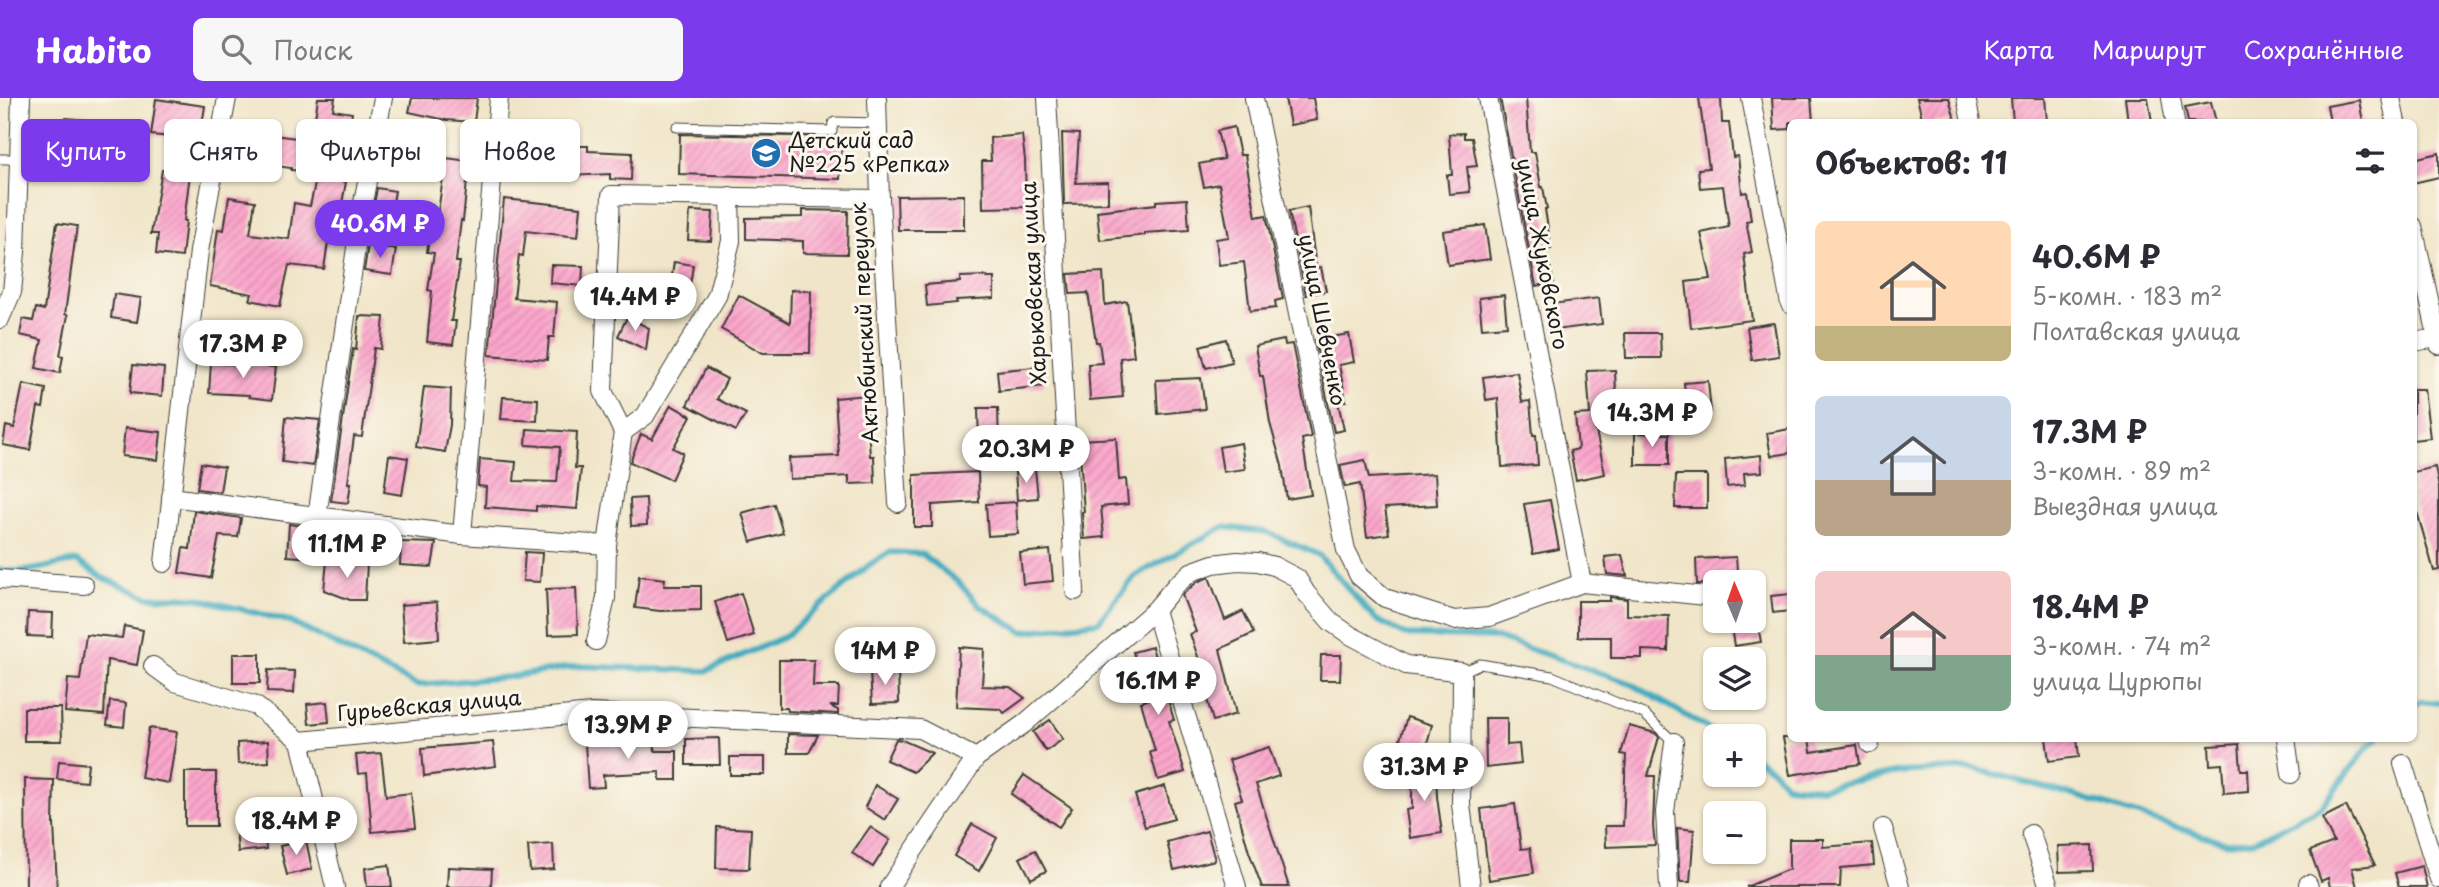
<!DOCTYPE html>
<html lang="ru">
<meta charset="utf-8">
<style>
body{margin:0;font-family:"Playpen Sans",sans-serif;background:#f7f7f7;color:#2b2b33;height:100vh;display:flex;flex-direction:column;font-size:26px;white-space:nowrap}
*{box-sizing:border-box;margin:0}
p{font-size:23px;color:#7c7c81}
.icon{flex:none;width:38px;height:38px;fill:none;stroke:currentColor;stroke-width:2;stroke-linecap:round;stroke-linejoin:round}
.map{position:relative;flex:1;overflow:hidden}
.panel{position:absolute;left:1787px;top:21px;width:630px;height:623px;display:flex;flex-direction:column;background:#fff;border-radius:10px;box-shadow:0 2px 5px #0004}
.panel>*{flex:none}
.top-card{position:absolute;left:21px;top:21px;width:665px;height:63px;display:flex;gap:14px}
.needle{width:46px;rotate:358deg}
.fabs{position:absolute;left:1703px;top:472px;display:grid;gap:14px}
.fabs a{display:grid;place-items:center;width:63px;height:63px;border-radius:10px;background:#fff;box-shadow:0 2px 5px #0004;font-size:35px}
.price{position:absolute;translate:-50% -60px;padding:0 16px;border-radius:24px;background:#fff;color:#222;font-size:23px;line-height:46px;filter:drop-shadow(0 2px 4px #0008)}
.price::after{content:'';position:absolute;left:50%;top:42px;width:21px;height:16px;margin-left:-10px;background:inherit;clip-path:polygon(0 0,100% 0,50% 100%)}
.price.selected{background:#7c3aed;color:#fff}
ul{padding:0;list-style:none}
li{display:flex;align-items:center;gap:21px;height:175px;padding:0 28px}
li span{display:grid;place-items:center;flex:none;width:196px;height:140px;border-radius:10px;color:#555}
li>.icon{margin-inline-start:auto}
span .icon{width:84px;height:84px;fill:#fffc;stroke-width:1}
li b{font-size:30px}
h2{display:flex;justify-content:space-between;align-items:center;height:84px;padding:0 28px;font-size:30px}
.tag{padding:0 24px;border-radius:10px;background:#fff;box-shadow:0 2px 5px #0004;font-size:24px;line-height:63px}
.tag.selected{background:#7c3aed;color:#fff}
header{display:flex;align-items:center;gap:42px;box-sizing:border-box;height:98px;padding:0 35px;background:#7c3aed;color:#fff}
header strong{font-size:33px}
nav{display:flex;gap:38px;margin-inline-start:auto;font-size:24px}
.search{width:490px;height:63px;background:#f7f7f7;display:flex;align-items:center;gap:18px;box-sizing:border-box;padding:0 24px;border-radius:10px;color:#7c7c81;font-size:26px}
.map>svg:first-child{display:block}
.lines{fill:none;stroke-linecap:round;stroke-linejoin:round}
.stream{stroke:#40abbf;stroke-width:6}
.building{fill:url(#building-hatch)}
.service-casing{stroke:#3c3a36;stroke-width:11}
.minor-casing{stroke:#3c3a36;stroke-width:20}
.service{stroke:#fff;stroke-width:9}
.minor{stroke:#fff;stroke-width:18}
.labels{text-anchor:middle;stroke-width:6;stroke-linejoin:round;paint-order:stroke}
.poi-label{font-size:21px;fill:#1c1c1c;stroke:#fbf7ec;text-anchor:start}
.street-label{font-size:21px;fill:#1c1c1c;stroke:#fbf7ec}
</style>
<header>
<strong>Habito</strong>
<div class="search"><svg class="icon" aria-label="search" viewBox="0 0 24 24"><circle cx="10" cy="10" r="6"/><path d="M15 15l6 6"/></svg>Поиск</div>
<nav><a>Карта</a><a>Маршрут</a><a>Сохранённые</a></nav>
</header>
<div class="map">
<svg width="2439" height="789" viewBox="0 0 2439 789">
<defs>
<pattern id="building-hatch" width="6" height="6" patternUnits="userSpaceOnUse" patternTransform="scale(1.75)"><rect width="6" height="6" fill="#fba6cb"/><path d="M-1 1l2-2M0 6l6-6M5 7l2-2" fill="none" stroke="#d78eae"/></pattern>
</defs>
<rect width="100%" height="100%" fill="#fbf7ec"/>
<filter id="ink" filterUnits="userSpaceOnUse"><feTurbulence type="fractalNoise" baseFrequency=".0143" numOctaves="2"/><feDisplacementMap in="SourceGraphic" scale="14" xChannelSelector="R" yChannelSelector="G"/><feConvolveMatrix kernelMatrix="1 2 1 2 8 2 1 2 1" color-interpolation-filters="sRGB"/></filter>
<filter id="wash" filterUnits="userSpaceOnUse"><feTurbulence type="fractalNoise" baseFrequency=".00686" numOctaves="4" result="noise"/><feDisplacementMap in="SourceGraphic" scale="28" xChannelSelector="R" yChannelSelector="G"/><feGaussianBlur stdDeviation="1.57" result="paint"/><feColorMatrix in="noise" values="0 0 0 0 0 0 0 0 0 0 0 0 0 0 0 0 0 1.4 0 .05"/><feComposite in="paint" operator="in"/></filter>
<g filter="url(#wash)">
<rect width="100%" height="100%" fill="#f0e5c8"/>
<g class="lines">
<g class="stream">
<path d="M0,472c27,5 51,-6 77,-9l26,17 45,19 48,1 93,23 128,64 92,-8 68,-11 129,5 78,-34 85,-72 21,-13 32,2 36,28 21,23 44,27 75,-10 37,-46 88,-49 43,5 53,23 56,64 31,16 91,3 133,45 93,54"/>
<path d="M2413,609l7,-6 19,2"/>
<path d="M1754,659l19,13 13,15 35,3 79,-16 70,-4 107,28 150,47 26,-2 68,-34 46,-59 11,-10"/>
</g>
</g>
<g id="blocks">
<g class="building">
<path d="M318,0h17l-2,12 19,3 -5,31 -35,-5z"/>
<path d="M412,0h65l-3,24 -28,-2 -37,-8z"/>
<path d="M1285,0h28l4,22 -27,5z"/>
<path d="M1500,0h26l4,54h5l6,35h2l4,22h-2l6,40 -5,1 8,33 -18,3z"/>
<path d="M1699,0h22l1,25h7l4,34 5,-1 4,37 5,-1 4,28 -5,1 6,31 -8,2 8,66 -61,8 -5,-46 25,-3 -10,-46 28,-6 -6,-41 -23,2 -2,-19 11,-1z"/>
<path d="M1772,0h39l2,24h-23v7l-16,1z"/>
<path d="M1917,0h32l6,22 -12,2h-20z"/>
<path d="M2011,0h34l2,24h-34z"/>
<path d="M2125,0h23l4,24h-24z"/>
<path d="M156,1l49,7 -4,26h-4l-6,34 -7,55h2l-4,36 -26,-3 2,-20h-7l11,-64h6l4,-33 -21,-2z"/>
<path d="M2359,2l4,22h-33l-3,-16z"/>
<path d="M2211,4l5,20h-28l-3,-15z"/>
<path d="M66,20l20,2 -2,19 -21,-3z"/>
<path d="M1234,29l6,28h5l11,62 10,-2 17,84 -8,2 1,7 -26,3 -6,-49 -25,3 -3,-26 13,-2 -10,-53 -15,3 -5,-23 25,-5 -7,-28z"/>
<path d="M519,31l17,3 -3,24 -17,-2z"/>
<path d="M259,35l67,9 -1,30 -34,-2v-2l-36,-5z"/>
<path d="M1062,35l17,1 -3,49 32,-1v21l-44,1z"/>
<path d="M1464,35v5h8l5,28 -10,1 3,25 -21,2 -2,-19h5l-3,-41z"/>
<path d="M680,36l162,3 -2,42 -161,-5z"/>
<path d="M1022,37l3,25 1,47 -43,1 -1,-47h9l-1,-23z"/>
<path d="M567,48h21v5l44,2 -1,27 -21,-1v-5l-42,2z"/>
<path d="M2439,55v24l-26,6v-24z"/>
<path d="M446,60l23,3 -6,60 -2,-1 -5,42h4l-9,59h5l-3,24 -26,-3 5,-51 -4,-1 6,-37 -7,-1 4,-28 5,1z"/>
<path d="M317,77l29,7 -10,54 -7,-1 -5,34 -35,-4 -9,41 -30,-6 2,-6 -42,-8 8,-57 6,1 5,-33 26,4 -5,33 39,5 5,-36 16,3z"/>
<path d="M377,90l18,3 -4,23 -18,-4z"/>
<path d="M964,97v35h-66l-1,-34z"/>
<path d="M504,101l77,8 -3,30 -52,-6 -3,25 -4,-1 -5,43 43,4 -3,35h-5l-2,23 -58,-5z"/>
<path d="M1187,101l2,31 -44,3v2l-45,5 -3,-29 59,-7v-3z"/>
<path d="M1308,109l8,61 5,-1 5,24 -20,4 -17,-84z"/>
<path d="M803,112l45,1 -1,43 -44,-1v-12l-57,-2v-21l57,-1z"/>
<path d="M690,113l23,1 -2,29 -23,-1z"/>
<path d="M57,125l20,3 -12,88 3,1 -8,40 3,1 -3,17 -24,-5 6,-28 -22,-5 3,-16 10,2 3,-13 8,2z"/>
<path d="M1485,127l5,34 -42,6 -5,-34z"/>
<path d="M368,147l28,4 -4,26 -28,-4z"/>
<path d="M674,164l19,3 -6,40 -19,-3z"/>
<path d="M551,167l32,1 -1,20 -32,-3z"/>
<path d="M1103,174l2,33 22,-4 7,55 -14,2 3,39 -33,3 -2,-36 14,-1 -3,-21h-3l-8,-49 -18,1 -2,-20z"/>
<path d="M987,178v2h7v20l-38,2 1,3 -30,3 -2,-21 35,-3v-5z"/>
<path d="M791,192l20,1 -1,62h-47l-42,-24 18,-34 51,28z"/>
<path d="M114,196l27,4 -4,24 -26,-4z"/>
<path d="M1504,197l3,31 -25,2 -3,-30z"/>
<path d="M1599,200l3,26 -47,6 -4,-26z"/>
<path d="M359,218l25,1 -3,32 -7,-1 -12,89 -8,-1 -6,47h3l-3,20 -17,-2 22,-152 3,1z"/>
<path d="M627,219l22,11 -3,22 -28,-14z"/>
<path d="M1774,225l5,33 -27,4 -5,-33z"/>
<path d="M270,228h17l-3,37 -16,-1z"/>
<path d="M1625,235h35l1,25h-35z"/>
<path d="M1349,236l5,28 -15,3 7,36 -8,1 6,28 -10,2 -19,-92z"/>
<path d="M1226,241l6,23 -26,6 -6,-22z"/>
<path d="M1284,242l1,5 7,-1 19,93 -9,2 9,56 -24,4 -5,-33 -12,-43 -7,-47h-3l-5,-30z"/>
<path d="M211,265l65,4 -4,33 -23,-3v-2l-40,-2z"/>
<path d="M133,267l31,3 -2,28 -32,-3z"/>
<path d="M1042,268l2,20 -45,5 -2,-20z"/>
<path d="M706,270l21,11 -10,20 29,15 -10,17 -49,-26z"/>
<path d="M1615,272l1,24 31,-2 2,31 -54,3 10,48 -29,6 -6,-29 8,-2 -3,-34 15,-1 -3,-43z"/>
<path d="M1517,274l5,30 8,-1 3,34h3l2,30 -36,2 -4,-69 -12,2 -3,-23z"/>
<path d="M1201,280l4,31 -47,5 -2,-34z"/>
<path d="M1708,283l3,31 -24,2 -3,-31z"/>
<path d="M23,286l23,5 -3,19 -5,-1 -8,43 -27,-5 3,-19 8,2z"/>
<path d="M424,289l27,2 -1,36 -5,27 -29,-5z"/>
<path d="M2413,291h11l6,49 -17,2z"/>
<path d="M866,297l4,61h4l1,27 -26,1v-8l-59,3 -1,-21 50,-2 -4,-58z"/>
<path d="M503,299l35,2 -1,22 -36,-2z"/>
<path d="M671,307l20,11 -18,32 10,5 -12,27 -41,-18 11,-28 11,5z"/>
<path d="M978,310h20l1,38h-20z"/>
<path d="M286,319l34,3 -7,46 -31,-4z"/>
<path d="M125,330l36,4 -3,28 -36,-4z"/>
<path d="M527,331l50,3 -2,36h6l-4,41 -41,-3v5l-51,-4 1,-20 -8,-1 2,-27 36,3 -2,19 43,1 3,-35 -34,-2z"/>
<path d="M1790,331v24l-19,3 -4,-23z"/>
<path d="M1635,335l34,1v31h-34z"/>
<path d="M1116,340l3,42 7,-1 2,25 -27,3 3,30 -20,2 -2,-27h2l-5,-72z"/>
<path d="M1241,345l4,26 -22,3 -4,-25z"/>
<path d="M389,357l19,3 -6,37 -18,-3z"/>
<path d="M1761,357l1,17 -18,1 1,12 -18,2 -2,-28z"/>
<path d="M1365,362l4,18 66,-4 2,31 -52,3 4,26 -22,3 -7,-53 -15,3 -5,-22z"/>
<path d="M201,365l23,4 -4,25 -23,-3z"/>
<path d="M2435,369l4,21v82l-5,1 -21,-73v-26z"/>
<path d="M1035,371l3,29 -21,2 -2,-29z"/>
<path d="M978,374l1,30 -47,3v22h-18v-52z"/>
<path d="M1676,377h31v33h-32z"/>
<path d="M646,400l1,27 -16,1 -1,-27z"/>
<path d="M1550,402l9,49 -26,5 -9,-50z"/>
<path d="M1016,404l2,32 -30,2 -2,-32z"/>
<path d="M774,406l9,29 -32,9 -9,-29z"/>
<path d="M194,413l47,7 -3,19 -19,-1 -8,42 -32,-5 4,-25 7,1z"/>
<path d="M289,426l27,4 -1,8 29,4 -2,20 -55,-4z"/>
<path d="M401,444l35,1 -4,24 -32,-2z"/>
<path d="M1050,452l3,31 -30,3 -3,-31z"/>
<path d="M525,454l17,1 -2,29 -17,-1z"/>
<path d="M1622,457l5,21 -20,-2 -2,-17z"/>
<path d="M1736,459l2,26 -41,1 -1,-25z"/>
<path d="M327,463l40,2 -2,37h-15l-26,-10z"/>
<path d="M639,478l26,3 -1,7h37v24l-41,1 -25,-3z"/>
<path d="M1209,479l16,43 18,-9 11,22 -34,16 16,65 -23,7 -8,-29 5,-1 -20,-57 6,-2 -14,-37 15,-13z"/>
<path d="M576,490l2,46 -30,1 -2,-46z"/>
<path d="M741,495l13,42 -26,8 -13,-41z"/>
<path d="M1790,496v17l-17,2 -2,-17z"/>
<path d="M1610,499l17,2v16l42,1 -1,35 -26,-1v8h-31v-21h-33v-36h32z"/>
<path d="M437,504l2,37 -35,3 -3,-37z"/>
<path d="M28,514l25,1 -1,24 -25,-1z"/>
<path d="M1730,523h27l4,21 -27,4z"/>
<path d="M124,528l19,4 -6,35 -30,-5 -3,55 -39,-3 3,-33 12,1 6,-46 36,4z"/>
<path d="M959,549l25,2 -2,37 28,1 15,11 -21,15 -3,-4 -45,-2z"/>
<path d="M1152,549l22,73 -5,1 16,51 -27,8 -8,-28 5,-1 -14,-49 6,-2 -14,-48z"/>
<rect x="233" y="556" width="27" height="29"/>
<path d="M1321,557h20l-1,25h-20z"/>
<path d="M779,562h35l-1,26h26l-1,20h-8l8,4v4l-50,-3 -1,-3h-8z"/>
<path d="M898,571l1,34 -27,1 -2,-33z"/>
<path d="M268,572l27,1 -1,22 -27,-1z"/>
<path d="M110,603l16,2 -2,24 -17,-2z"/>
<path d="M327,604l2,20 -20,2 -2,-20z"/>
<path d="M24,610h37l1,33h-38z"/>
<path d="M1407,619l25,8 -8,29 -26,-8z"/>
<path d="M1485,620h22v27l12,-1 2,20 -35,4z"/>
<path d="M1050,622l13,19 -17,12 -13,-19z"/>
<path d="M1629,628l26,7 4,4 -11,39h7l-2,50 2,19 -49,2 -1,-21h18l3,-71 -5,-1z"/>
<path d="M149,630l28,4 -8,51 -28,-5z"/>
<path d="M788,636l30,1 -9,18h-21z"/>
<path d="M719,640l1,27h-34v-26z"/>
<path d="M1783,640h26l2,14 46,-7 3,19 -70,11z"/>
<path d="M2046,640h31l2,19 -30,4z"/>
<path d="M654,641l1,12h22v29h-17v-8l-57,3 1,12 -16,1 -3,-44z"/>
<path d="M896,641l6,1 30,13 -19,19 -27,-12z"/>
<path d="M268,643l1,21 -31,2 -1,-21z"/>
<path d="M493,644l3,24 -72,10 -2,-28z"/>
<path d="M2239,646l2,26h7l1,21 -25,2 -2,-29 -12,1 -1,-19z"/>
<path d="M1269,649l10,29 -23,8 33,103h-27l-13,-35 -14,-51 7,-2 -13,-39z"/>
<path d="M381,655l5,43 25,-3 4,35 -43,4 -5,-59 -9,1 -2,-19z"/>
<rect x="730" y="659" width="35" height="18"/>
<path d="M59,663l29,3 -2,18 -29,-3z"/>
<path d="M1412,667h24l1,32 5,36 -32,5 -4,-28 6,-1z"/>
<rect x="185" y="674" width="31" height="54"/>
<path d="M1024,677l48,33 -13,19 -48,-33z"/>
<path d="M25,681l29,1 -1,44h1l3,63h-31z"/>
<path d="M875,687l23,14 -13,21 -20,-13z"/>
<path d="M1165,688l9,33 -29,8 -10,-32z"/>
<path d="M1515,706l6,45 9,-1 4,25 -45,7 -8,-71z"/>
<path d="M2346,708l29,59 -23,3 5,19h-27l-2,-9 -7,3 -11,-30 24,-9 -12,-24z"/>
<path d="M263,718l3,33 -28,3 -3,-34z"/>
<path d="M972,726l25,14 -18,33 -25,-15z"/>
<path d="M717,729l34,2 -2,40 -33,-1z"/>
<path d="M870,729l20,13 -17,27 -21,-14z"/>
<path d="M1677,730l17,2 -4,52h-10z"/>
<path d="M1207,733l8,29 -41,10 -7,-28z"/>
<path d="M1789,741h34v8l49,-4 2,22 -33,3 -1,19h-94l43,-18z"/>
<path d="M306,742l6,29 -25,6 -7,-29z"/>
<path d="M553,746l1,25 -24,2 -2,-25z"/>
<path d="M2092,747l1,26 -34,1 -1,-26z"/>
<path d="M1035,752l11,21 -15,8 -11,-21z"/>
<path d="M389,767l3,22h-25l-2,-19z"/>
<path d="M2422,768l5,21h-28l-4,-14z"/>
<path d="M448,769l44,2 -1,18h-44z"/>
</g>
</g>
</g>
<g filter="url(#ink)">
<use href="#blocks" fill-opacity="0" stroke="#3c3a36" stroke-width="2"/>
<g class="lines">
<g class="service-casing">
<g id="service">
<path d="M677,29l155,4 1,-8 2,-1 43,1"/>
<path d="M0,61h19"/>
<path d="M1462,574l18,-8 72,12 92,38 30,28"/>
</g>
</g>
<g class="minor-casing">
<g id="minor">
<path d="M877,0l3,101 18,304"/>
<path d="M1047,0l28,493"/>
<path d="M1254,0l92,452 13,26 26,22 69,22 35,-3 93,-34 133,14"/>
<path d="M1488,0l94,485"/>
<path d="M1751,0l39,206"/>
<path d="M1966,0l5,24"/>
<path d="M2171,0l4,24"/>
<path d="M2391,0l5,24"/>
<path d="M2413,128l26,119"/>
<path d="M0,221l12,-27 4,-40 5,-154"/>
<path d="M2413,244l24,-4"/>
<path d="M623,334l22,-16 72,-120 14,-55 -1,-45"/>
<path d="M171,399l291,38 145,10"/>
<path d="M317,419l44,-304 22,-115"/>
<path d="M462,437l37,-437"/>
<path d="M164,465l35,-312 28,-153"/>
<path d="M0,481l84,6"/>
<path d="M1155,512l82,277"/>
<path d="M596,543l10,-43 1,-53 16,-113 -20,-41 8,-196 269,4"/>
<path d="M153,568l22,16 81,24 44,35 35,146"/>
<path d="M1869,640l1,6"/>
<path d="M2286,640l5,36"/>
<path d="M300,643l292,-28 328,16 56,29"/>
<path d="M2403,666l36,115"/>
<path d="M1883,730l17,59"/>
<path d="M2031,736l18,53"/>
<path d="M2308,786l1,3"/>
<path d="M889,789l87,-129 48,-34 131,-114 21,-25 15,-13 22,-8 24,-3 21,1 16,4 23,12 9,15 25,29 19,13 56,30 56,7 -1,132 10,83"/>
<path d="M1669,789l-4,-75 9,-70"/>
</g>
</g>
<use href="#service" class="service"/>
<use href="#minor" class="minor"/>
</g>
</g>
<defs>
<g id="school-disc" transform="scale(1.575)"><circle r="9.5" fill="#1f6fb2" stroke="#fbf7ec"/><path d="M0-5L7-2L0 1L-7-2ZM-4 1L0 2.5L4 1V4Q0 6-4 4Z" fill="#fff"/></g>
</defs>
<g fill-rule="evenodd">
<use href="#school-disc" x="766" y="55"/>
</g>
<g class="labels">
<g class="poi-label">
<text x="789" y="50">Детский сад<tspan x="789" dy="24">№225 «Репка»</tspan></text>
</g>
<g class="street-label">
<text transform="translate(1542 156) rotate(79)" y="7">улица Жуковского</text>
<text transform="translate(1034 185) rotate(-93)" y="7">Харьковская улица</text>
<text transform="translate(1322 222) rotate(79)" y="7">улица Шевченко</text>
<text transform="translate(865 225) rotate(-93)" y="7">Актюбинский переулок</text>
<text transform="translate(429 608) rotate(-5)" y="7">Гурьевская улица</text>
</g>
</g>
</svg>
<div class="fabs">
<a><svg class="needle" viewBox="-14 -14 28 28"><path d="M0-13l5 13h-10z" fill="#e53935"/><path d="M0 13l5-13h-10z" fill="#7c7c81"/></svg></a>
<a><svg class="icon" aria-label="layers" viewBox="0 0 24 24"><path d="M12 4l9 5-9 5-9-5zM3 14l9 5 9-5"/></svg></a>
<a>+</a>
<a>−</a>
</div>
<b class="price selected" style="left:380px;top:162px">40.6M ₽</b>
<b class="price" style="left:635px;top:235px">14.4M ₽</b>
<b class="price" style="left:243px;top:282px">17.3M ₽</b>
<b class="price" style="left:1652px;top:351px">14.3M ₽</b>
<b class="price" style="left:1026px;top:387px">20.3M ₽</b>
<b class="price" style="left:347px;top:482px">11.1M ₽</b>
<b class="price" style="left:885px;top:589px">14M ₽</b>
<b class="price" style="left:1158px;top:619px">16.1M ₽</b>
<b class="price" style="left:628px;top:663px">13.9M ₽</b>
<b class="price" style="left:1424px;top:705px">31.3M ₽</b>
<b class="price" style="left:296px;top:759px">18.4M ₽</b>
<div class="top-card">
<a class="tag selected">Купить</a>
<a class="tag">Снять</a>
<a class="tag">Фильтры</a>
<a class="tag">Новое</a>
</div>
<section class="panel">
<h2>Объектов: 11<svg class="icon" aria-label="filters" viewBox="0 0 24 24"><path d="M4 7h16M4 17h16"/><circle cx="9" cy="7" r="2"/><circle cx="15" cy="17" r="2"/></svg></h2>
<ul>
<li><span style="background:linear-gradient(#ffd9b3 75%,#c2b280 0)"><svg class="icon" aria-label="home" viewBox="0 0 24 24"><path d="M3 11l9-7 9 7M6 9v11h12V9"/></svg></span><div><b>40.6M ₽</b><p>5-комн. · 183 m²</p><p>Полтавская улица</p></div></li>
<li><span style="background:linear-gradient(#c9d6e8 60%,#b9a48a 0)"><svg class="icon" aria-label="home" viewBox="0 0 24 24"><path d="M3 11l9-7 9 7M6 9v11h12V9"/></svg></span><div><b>17.3M ₽</b><p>3-комн. · 89 m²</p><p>Выездная улица</p></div></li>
<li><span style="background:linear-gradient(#f6c9c9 60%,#7fa58c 0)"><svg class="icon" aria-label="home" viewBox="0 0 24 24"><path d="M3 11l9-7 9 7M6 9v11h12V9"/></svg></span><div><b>18.4M ₽</b><p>3-комн. · 74 m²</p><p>улица Цурюпы</p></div></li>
</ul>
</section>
</div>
